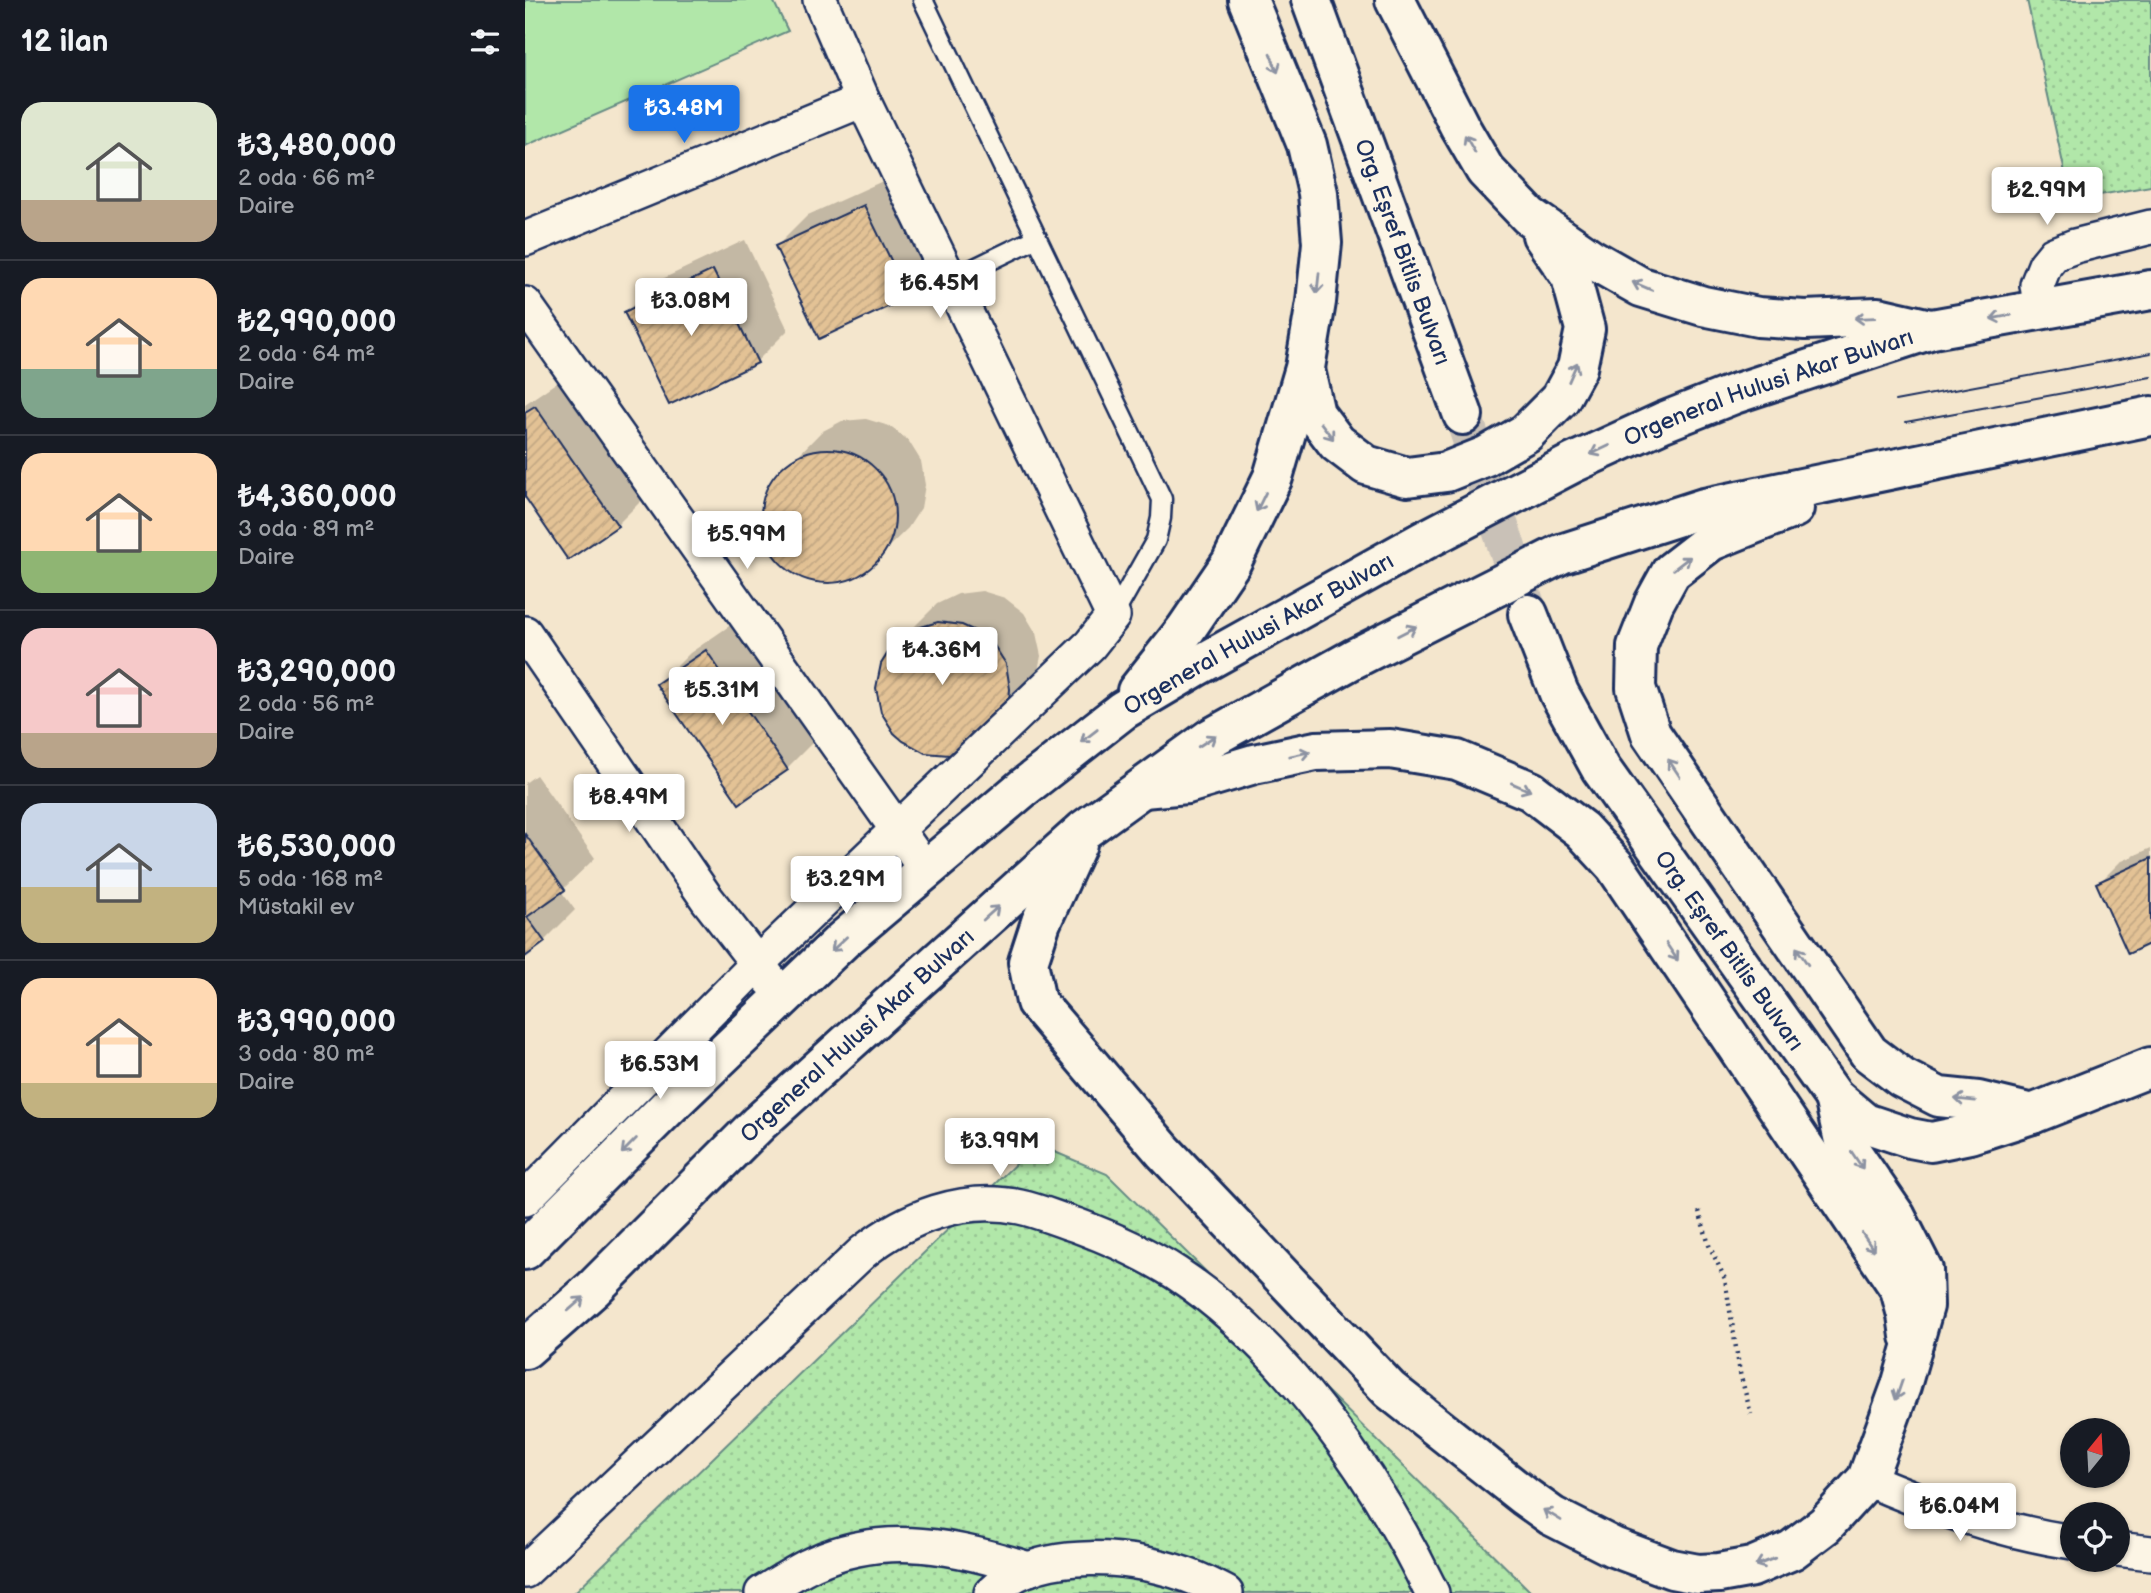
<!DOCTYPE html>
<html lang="tr">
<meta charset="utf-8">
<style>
body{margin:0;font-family:"Balsamiq Sans",sans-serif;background:#242831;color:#f1f3f6;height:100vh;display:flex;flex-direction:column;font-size:26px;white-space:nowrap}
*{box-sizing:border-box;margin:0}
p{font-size:23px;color:#9ea1a6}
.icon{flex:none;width:38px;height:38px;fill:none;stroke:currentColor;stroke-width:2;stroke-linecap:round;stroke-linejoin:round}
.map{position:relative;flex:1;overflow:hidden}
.panel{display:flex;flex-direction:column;background:#171b24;width:525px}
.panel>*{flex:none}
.needle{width:46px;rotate:18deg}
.controls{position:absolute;left:1535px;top:1418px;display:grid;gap:14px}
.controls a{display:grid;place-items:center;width:70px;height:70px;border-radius:50%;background:#171b24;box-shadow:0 2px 5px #0004;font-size:35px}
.price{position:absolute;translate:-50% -60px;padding:0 16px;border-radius:7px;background:#fff;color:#222;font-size:23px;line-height:46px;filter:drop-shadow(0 2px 4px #0008)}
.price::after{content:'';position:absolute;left:50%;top:42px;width:21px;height:16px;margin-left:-10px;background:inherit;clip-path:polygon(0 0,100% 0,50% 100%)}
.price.active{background:#1a73e8;color:#fff}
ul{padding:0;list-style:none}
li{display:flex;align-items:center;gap:21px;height:175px;padding:0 21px}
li+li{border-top:2px solid #363941}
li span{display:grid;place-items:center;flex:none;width:196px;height:140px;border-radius:21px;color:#555}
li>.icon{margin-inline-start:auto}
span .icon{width:84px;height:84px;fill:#fffc;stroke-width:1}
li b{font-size:30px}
h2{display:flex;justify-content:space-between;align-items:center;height:84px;padding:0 21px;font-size:30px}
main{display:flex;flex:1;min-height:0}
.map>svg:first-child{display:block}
.grass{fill:url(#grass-dots);stroke:#668b84;stroke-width:2}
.park{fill:#b1e7a9;stroke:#668b84;stroke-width:2}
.shadow{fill:#0003}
.building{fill:url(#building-hatch);stroke:#1b2f5e;stroke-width:2}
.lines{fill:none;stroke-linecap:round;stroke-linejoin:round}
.primary-tunnel{stroke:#c9c1b7;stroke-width:38;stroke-dasharray:38 19;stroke-linecap:butt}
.lane-casing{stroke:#1b2f5e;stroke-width:23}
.street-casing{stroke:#1b2f5e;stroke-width:38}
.primary-casing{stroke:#1b2f5e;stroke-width:44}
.path{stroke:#1b2f5e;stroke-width:4.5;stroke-dasharray:2 5;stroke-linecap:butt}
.lane{stroke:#fcf5e5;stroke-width:18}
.street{stroke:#fcf5e5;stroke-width:33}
.primary{stroke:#fcf5e5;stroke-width:38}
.tram{stroke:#1b2f5e;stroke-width:2}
.oneway{stroke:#8c92a2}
.labels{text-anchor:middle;stroke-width:5;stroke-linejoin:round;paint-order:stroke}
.street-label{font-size:23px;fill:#1b2f5e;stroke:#fcf5e5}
</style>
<main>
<section class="panel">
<h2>12 ilan<svg class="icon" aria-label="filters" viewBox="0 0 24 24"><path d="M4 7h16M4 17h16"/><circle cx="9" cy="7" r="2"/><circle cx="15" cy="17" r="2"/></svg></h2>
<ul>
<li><span style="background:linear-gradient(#dfe7d0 70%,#b9a48a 0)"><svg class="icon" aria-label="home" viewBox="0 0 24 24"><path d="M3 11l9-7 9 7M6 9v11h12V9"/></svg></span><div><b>₺3,480,000</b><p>2 oda · 66 m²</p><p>Daire</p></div></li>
<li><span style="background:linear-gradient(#ffd9b3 65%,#7fa58c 0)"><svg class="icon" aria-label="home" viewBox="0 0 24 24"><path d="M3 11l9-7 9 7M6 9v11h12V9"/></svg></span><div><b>₺2,990,000</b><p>2 oda · 64 m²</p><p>Daire</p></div></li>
<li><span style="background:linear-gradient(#ffd9b3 70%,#8fb573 0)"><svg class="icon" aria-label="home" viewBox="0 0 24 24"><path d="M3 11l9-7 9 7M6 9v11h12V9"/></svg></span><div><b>₺4,360,000</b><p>3 oda · 89 m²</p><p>Daire</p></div></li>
<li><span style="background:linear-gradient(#f6c9c9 75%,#b9a48a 0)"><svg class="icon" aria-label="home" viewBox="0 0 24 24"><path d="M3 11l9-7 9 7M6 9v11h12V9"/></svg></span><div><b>₺3,290,000</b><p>2 oda · 56 m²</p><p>Daire</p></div></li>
<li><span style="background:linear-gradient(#c9d6e8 60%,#c2b280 0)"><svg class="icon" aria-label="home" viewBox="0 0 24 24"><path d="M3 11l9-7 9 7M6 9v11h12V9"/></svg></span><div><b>₺6,530,000</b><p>5 oda · 168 m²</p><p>Müstakil ev</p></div></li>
<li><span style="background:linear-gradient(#ffd9b3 75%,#c2b280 0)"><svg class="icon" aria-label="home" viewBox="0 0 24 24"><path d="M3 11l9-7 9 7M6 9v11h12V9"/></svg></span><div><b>₺3,990,000</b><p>3 oda · 80 m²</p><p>Daire</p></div></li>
</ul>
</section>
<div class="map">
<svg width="1626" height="1593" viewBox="0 0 1626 1593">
<defs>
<pattern id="grass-dots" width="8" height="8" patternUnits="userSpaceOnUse" patternTransform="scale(1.75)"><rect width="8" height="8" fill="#b1e7a9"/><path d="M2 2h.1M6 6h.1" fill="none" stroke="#98c694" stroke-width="1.8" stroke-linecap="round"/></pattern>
<pattern id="building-hatch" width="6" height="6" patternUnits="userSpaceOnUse" patternTransform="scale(1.75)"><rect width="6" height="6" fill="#e3c295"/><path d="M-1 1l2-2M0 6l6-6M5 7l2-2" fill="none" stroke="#c2a783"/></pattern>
</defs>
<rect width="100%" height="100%" fill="#f4e6cd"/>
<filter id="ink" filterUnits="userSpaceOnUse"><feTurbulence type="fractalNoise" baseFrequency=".0143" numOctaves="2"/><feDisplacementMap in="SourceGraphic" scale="14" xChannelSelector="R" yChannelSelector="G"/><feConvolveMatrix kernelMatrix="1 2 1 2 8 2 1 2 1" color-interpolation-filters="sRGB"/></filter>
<g filter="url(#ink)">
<g class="grass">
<path d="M1502,0h124v186l-80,14z"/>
<path d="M511,1144l71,30 425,419h-958z"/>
</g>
<path class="park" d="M0,0h248l15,31 -263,115z"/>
<g class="shadow">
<path d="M371,175l43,90 -31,31 -131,-50 31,-31z"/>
<path d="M220,240l43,90 -31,31 -131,-49 32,-31z"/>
<path d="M41,376l82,118 -31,31 -92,-31v-90z"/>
<path d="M341,419l23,7 19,14 13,21 4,24 -4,23 -13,20 -41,40 -21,11 -25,2 -23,-7 -19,-15 -7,-9 -9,-22v-24l9,-22 49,-50 21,-11z"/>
<path d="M457,591l23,7 19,15 12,20 5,23 -5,24 -53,60 -78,-104 32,-32 21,-10z"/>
<path d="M213,620l80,117 -31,31 -48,33 -80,-117 31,-31z"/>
<path d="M11,775l59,83 -34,33 14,19 -31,31 -19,14v-172z"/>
<path d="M1626,848v94l-53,-58 22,-22z"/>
</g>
<g class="building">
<path d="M339,205l45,92 -90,42 -44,-93z"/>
<path d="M188,270l45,93 -89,42 -45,-93z"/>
<path d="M10,406l83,120 -50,34 -43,-63v-85z"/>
<circle cx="303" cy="516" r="67"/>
<path d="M413,622l24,3 22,10 9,9 13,20 4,25 -1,12 -48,52 -12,2 -24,-2 -22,-12 -9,-8 -13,-21 -5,-24 5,-24 13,-21 20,-14z"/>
<path d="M181,650l82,120 -49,34 -83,-120z"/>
<path d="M0,834l40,56 -38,27 18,25 -20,15z"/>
<path d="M1626,858v85l-23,11 -32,-71z"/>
</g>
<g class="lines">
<path class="primary-tunnel" d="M938,415l64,193"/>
<g class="lane-casing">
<g id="lane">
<path d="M398,0l239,499 -1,19 -5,22 -43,76"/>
<path d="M425,280l87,-42"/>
</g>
</g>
<g class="street-casing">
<g id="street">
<path d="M0,239l338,-139"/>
<path d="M0,304l400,565"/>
<path d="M1516,311l-4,-26 8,-20 9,-11 21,-8 76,-19"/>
<path d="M0,633l182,266 63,81"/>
<path d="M0,1199l232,-235 333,-319 23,-29 -250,-516 -43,-100"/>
<path d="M1342,1479c66,29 134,52 205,63"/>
<path d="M1592,1549l34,4"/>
<path d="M0,1571l338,-319c44,-35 100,-57 157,-45 19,4 37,12 56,18 35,13 69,28 100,48 109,72 200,204 256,320"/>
<path d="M237,1593c17,-10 34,-22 52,-30 73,-33 142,-16 215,6"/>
<path d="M466,1593c48,-49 148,-38 206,-14 10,4 19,9 29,14"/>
</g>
</g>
<g class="primary-casing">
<g id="primary">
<path id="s1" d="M786,0l152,415"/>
<path d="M870,0l65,127 25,43 44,46 61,42 51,29 62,19 55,11 47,3 73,-3 52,12"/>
<path d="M780,370l10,44 22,29 29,22 41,12 39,-5 40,-16 40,-23 34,-34 17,-31 8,-39 -14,-52 -29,-42"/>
<path d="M1269,508l-83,33 -40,31 -17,31 -17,43 -1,42 15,46 218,319 33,25 37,19 39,4 54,13"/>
<path id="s2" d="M1003,614l31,79 42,76 233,328 31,26 45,15 21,4 39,-8 62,-20 119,-47"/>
<path d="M612,691l49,-62 45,-66 42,-86 32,-109 11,-66 6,-59 -4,-50 -11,-48 -59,-145"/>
<path d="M618,788l44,-4 67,-20 62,-13 74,-2 67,11 74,31 51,39 33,36 285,423 7,26 3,21"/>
<path d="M552,844l-36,78 -13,40 8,40 128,150 226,238 134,106 28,20 61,31 59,22 26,5 21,-1 33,-6 40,-17 33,-25 42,-46 34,-93 23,-80 -1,-36 -27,-53 -52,-76 -10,-44"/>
<path id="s3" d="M0,1250l145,-145 173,-165 180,-152 100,-78 71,-42 229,-127 150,-78 90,-41 71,-28 198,-65 219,-39"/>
<path id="s4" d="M0,1349l68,-60 166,-166 325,-293 127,-92 142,-79 208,-105 143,-46 447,-92"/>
</g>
</g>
<path class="path" d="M1174,1211l10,34 16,34 15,94 11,41"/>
<use href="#lane" class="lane"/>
<use href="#street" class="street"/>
<use href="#primary" class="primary"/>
<g class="tram">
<path d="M1370,401l256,-48"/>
<path d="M1381,422l245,-45"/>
</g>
</g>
<defs><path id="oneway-shaft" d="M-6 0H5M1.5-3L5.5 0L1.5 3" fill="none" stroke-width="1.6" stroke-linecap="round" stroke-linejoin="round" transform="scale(1.75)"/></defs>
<g class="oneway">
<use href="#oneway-shaft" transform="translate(749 63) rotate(68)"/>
<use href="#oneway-shaft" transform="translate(945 144) rotate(-120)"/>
<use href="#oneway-shaft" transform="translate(793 283) rotate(96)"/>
<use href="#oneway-shaft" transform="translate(1117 286) rotate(-157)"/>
<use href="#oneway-shaft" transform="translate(1476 317) rotate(170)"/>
<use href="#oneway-shaft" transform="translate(1340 318) rotate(178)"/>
<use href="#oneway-shaft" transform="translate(1048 372) rotate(-66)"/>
<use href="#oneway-shaft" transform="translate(802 431) rotate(53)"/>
<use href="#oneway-shaft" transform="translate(1075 450) rotate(155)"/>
<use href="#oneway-shaft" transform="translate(736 502) rotate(116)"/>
<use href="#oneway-shaft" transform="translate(1157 563) rotate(-37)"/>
<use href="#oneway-shaft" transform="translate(882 631) rotate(-27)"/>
<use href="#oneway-shaft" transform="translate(564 736) rotate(142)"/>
<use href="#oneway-shaft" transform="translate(682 741) rotate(-33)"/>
<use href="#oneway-shaft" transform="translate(775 754) rotate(-12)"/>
<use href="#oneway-shaft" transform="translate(1149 768) rotate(-124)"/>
<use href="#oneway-shaft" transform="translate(996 787) rotate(23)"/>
<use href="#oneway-shaft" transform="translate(466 913) rotate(-42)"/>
<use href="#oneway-shaft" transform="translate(314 944) rotate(137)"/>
<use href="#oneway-shaft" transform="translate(1147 952) rotate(56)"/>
<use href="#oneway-shaft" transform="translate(1277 956) rotate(-124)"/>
<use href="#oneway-shaft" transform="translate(1440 1100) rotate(-174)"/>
<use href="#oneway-shaft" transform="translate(104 1146) rotate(135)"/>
<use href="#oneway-shaft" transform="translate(1332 1160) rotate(56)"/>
<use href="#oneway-shaft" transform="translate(1343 1242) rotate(56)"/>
<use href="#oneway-shaft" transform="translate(51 1304) rotate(-41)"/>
<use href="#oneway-shaft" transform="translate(1374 1390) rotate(109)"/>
<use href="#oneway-shaft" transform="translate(1027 1515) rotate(-149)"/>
<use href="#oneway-shaft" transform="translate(1240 1562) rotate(159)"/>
</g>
</g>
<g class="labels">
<g class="street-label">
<text dy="8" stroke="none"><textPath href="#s1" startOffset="268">Org. Eşref Bitlis Bulvarı</textPath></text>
<text dy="8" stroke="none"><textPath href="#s3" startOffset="1530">Orgeneral Hulusi Akar Bulvarı</textPath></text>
<text dy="8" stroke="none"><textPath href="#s3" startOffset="962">Orgeneral Hulusi Akar Bulvarı</textPath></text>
<text dy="8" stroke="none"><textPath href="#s2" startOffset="394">Org. Eşref Bitlis Bulvarı</textPath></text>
<text dy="8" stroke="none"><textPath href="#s4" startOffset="457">Orgeneral Hulusi Akar Bulvarı</textPath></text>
</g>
</g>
</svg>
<div class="controls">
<a><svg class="needle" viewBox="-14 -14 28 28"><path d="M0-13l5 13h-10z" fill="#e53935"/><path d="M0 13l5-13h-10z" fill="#9ea1a6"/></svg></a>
<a><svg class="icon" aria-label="locate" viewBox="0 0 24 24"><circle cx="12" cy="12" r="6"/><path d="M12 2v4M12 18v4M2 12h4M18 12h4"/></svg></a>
</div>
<b class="price active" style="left:159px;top:145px">₺3.48M</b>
<b class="price" style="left:1522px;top:227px">₺2.99M</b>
<b class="price" style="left:415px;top:320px">₺6.45M</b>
<b class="price" style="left:166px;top:338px">₺3.08M</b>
<b class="price" style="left:222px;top:571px">₺5.99M</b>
<b class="price" style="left:417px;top:687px">₺4.36M</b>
<b class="price" style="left:197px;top:727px">₺5.31M</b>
<b class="price" style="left:104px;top:834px">₺8.49M</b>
<b class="price" style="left:321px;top:916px">₺3.29M</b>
<b class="price" style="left:135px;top:1101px">₺6.53M</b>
<b class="price" style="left:475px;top:1178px">₺3.99M</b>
<b class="price" style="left:1435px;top:1543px">₺6.04M</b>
</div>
</main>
